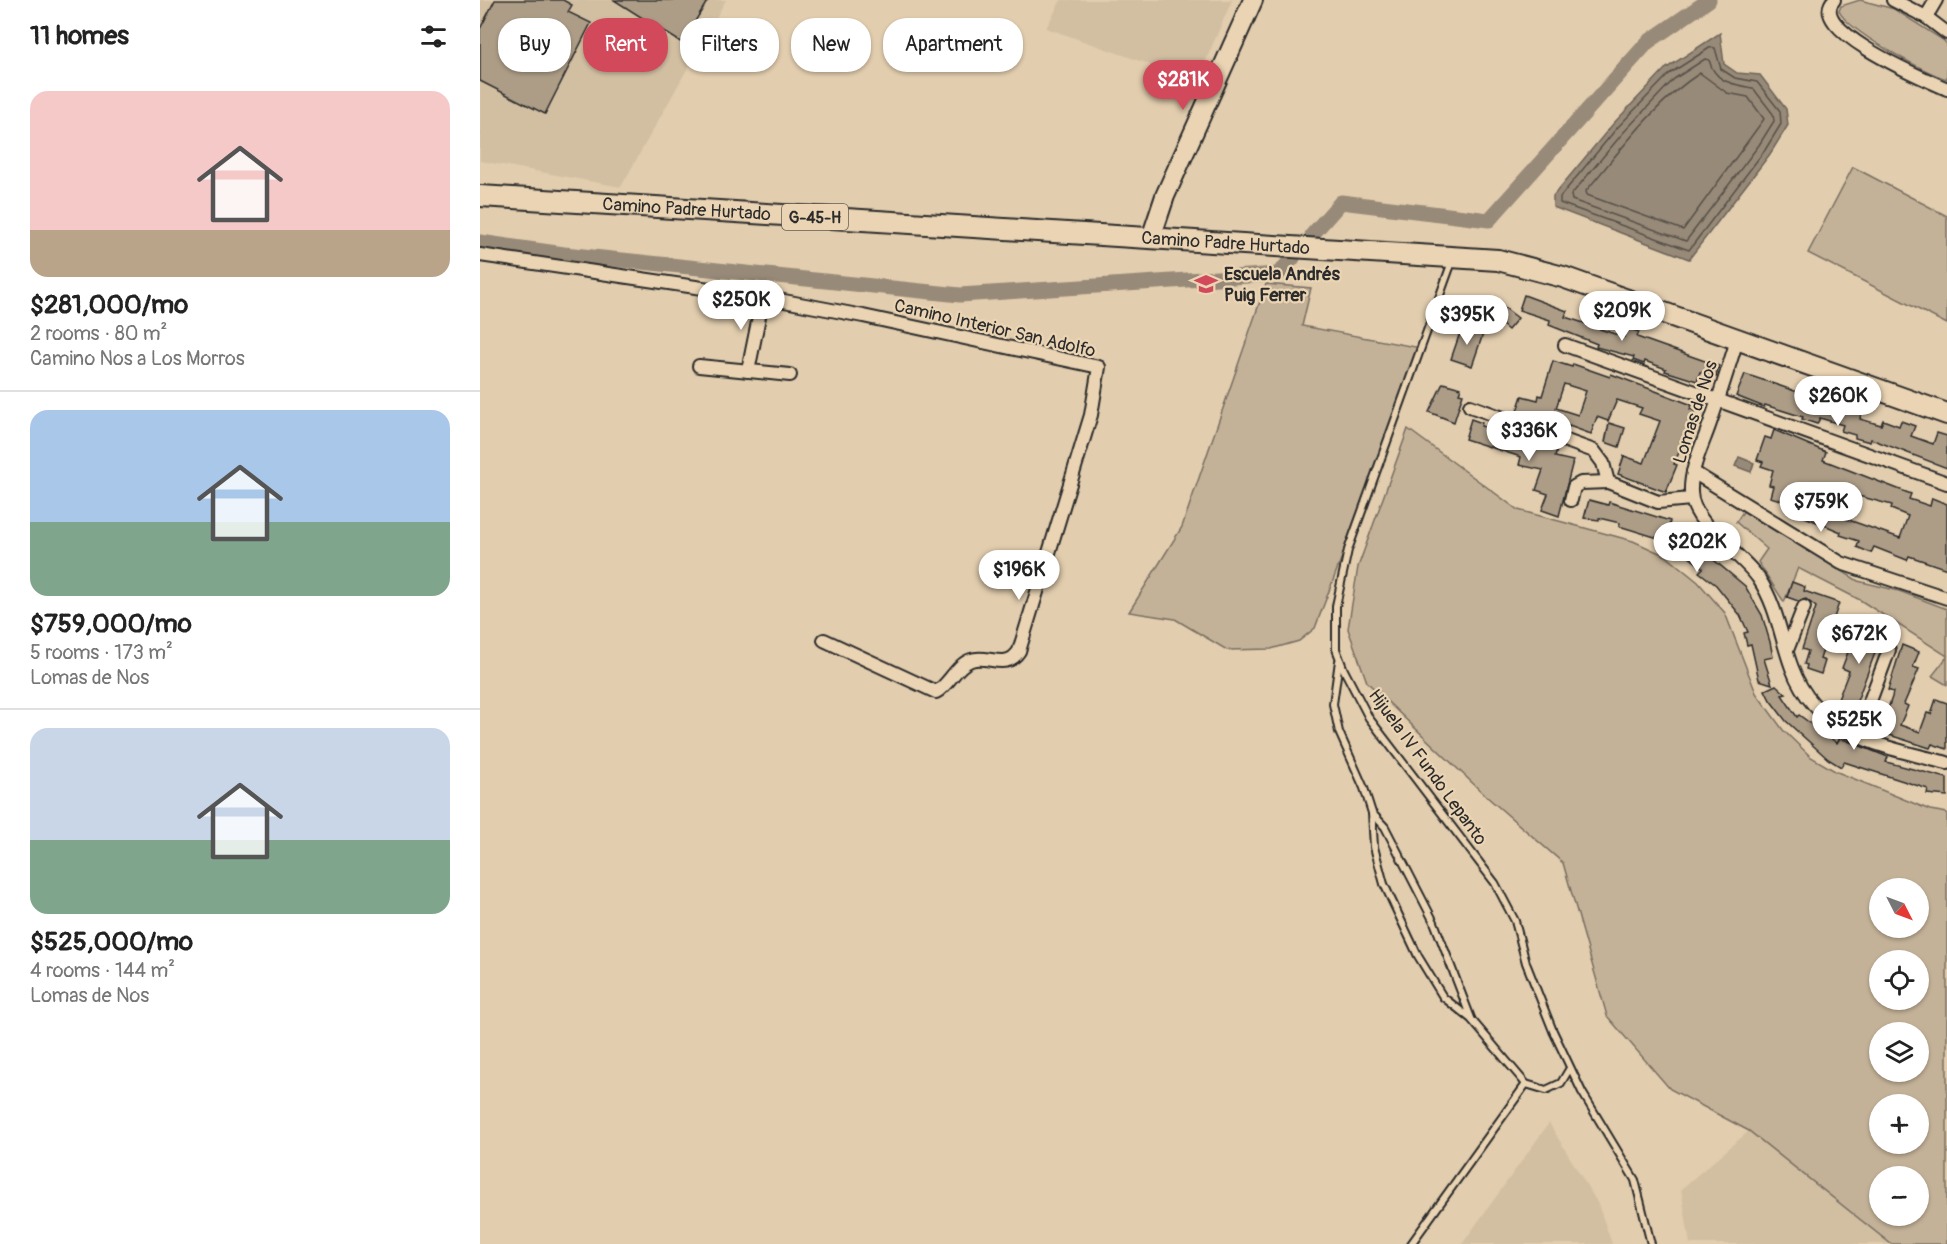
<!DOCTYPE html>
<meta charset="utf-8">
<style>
body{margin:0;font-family:Pangolin,sans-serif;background:#f6f6f6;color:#222;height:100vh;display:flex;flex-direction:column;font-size:22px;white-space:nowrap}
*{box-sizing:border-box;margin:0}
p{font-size:20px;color:#767676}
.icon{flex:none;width:33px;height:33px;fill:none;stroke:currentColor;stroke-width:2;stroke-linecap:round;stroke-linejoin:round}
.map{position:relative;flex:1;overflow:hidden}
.details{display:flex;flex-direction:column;background:#fff;width:480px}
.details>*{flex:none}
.guide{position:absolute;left:18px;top:18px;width:570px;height:54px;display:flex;gap:12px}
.needle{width:39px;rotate:132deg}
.buttons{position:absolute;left:1389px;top:878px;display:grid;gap:12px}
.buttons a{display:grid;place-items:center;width:60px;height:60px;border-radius:50%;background:#fff;box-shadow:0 2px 4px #0004;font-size:30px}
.price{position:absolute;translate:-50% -51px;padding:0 14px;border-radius:21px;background:#fff;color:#222;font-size:20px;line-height:39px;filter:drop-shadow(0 2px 3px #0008)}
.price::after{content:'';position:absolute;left:50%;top:36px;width:18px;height:14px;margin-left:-9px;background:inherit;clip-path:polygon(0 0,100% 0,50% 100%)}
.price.active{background:#d1495b;color:#fff}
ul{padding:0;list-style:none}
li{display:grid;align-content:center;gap:12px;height:318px;padding:0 30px}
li+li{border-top:2px solid #e0e0e0}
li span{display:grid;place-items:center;height:186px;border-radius:18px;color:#555}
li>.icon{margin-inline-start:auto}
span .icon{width:108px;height:108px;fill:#fffc;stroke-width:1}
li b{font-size:26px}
h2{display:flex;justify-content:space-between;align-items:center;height:72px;padding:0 30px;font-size:26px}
.pill{padding:0 21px;border-radius:24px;background:#fff;box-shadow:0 2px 4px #0004;font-size:21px;line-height:54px}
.pill.active{background:#d1495b;color:#fff}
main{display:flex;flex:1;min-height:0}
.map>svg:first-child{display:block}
.built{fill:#d2bfa2}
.green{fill:#c4b298;stroke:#786e62;stroke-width:1.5;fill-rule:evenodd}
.water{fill:#988a78;stroke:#6c6459;stroke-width:1.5}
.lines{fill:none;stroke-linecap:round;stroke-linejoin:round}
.shore{stroke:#57514a;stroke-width:1.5}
.canal{stroke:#988a78;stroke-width:15}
.building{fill:#ad9d87;stroke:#2b2b2b;stroke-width:1.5;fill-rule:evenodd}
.lane-casing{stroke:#2b2b2b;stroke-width:10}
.street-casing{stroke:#2b2b2b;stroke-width:16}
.secondary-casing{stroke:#2b2b2b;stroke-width:22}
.primary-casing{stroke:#2b2b2b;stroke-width:24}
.lane{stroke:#ead4b3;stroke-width:6}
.street{stroke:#ead4b3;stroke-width:12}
.secondary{stroke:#ead4b3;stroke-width:18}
.primary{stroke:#ead4b3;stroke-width:20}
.labels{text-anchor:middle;stroke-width:4.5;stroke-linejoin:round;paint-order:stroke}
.shield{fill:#ead4b3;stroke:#645e54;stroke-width:1.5}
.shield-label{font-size:16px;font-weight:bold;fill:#2b2b2b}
.street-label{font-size:18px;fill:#2b2b2b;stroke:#ead4b3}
.poi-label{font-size:18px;font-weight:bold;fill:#2b2b2b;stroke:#ead4b3;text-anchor:start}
</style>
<main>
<section class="details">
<h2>11 homes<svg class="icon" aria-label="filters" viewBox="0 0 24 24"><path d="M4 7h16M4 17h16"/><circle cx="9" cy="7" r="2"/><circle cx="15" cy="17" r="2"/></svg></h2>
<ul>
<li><span style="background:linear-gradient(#f6c9c9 75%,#b9a48a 0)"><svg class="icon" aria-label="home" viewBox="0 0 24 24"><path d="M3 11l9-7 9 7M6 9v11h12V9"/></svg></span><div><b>$281,000/mo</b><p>2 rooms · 80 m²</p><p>Camino Nos a Los Morros</p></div></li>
<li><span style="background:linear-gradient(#a9c7e8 60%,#7fa58c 0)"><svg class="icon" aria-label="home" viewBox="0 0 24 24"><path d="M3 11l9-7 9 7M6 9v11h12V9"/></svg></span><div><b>$759,000/mo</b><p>5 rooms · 173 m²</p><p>Lomas de Nos</p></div></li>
<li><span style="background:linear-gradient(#c9d6e8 60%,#7fa58c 0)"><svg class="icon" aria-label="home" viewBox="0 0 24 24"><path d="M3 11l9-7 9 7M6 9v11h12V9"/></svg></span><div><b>$525,000/mo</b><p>4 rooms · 144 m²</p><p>Lomas de Nos</p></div></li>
</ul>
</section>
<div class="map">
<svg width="1467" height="1244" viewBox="0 0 1467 1244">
<rect width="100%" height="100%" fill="#e2cdae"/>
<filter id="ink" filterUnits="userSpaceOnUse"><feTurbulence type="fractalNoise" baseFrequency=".0167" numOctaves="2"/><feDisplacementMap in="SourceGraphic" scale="12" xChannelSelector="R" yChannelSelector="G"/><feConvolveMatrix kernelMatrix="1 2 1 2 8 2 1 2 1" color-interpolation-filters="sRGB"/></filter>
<g filter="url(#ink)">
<g class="built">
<path d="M0,0h246l-105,187 -141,-26z"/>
<path d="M581,0h171l-35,81 -151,-53z"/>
<path d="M1069,1123l49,81 14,40h-150z"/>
<path d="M1269,1131l142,113h-201l-9,-55z"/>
</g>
<g class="green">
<path d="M1380,0l34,9 49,31 4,4v35c-22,-6 -99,-48 -108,-68l2,-5z"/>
<path d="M1373,167l94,49v108l-139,-71z"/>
<path d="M786,284l45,4 -9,38 119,22 -106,280 -16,13 -28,8 -44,1 -52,-31 -46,-7 53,-85z"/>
<path d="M928,429l110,81 115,31 33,15 32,26 27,31 31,80 27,37 28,27 24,14 95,39 17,3v431h-56l-142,-113 -79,-42 -63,-73 -44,-153 -77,-67 -119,-114 -19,-53 10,-62zM1400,888h38v39h-38zM1400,960h38v39h-38zM1400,1032h38v39h-38zM1400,1104h38v39h-38zM1400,1176h38v39h-38z"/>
<path d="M1264,510l114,71 41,10 48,18v47l-87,-56 -62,-32 -14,34 -26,-40 9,-13 -31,-27z"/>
<path d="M1467,657v28l-15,-9z"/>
</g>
<g class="water">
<path d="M1240,33l4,31 13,9 23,2 26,34 2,16 -18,29 -81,105 -136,-52v-11l60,-72 52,-55z"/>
<path d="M1259,457l15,6 -3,9 -16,-6z"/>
</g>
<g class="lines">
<g class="shore">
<path d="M1231,47l4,1 6,21 14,9 22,4 23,29 1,13 -16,26 -76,100 -129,-47v-6l57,-69 52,-54z"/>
<path d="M1225,59l4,1c6,23 24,24 44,28l20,26 1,7 -15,24 -73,96 -114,-41 -1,-5 52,-62 51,-54z"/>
<path d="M1220,73l27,20 21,4 16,22 -81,111 -96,-35 -1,-4c35,-41 69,-89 114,-118z"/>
</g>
<g class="canal">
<path d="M832,235l29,-33 148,18 159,-178 61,-42"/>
<path d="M0,242l84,12 396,41 318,-21 15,-16"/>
</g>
</g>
<g class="building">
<path d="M15,0h68l9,5 -4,7 23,11 -46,91 -65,-33v-52z"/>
<path d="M134,0h94l-26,43z"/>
<path d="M1044,295l43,16 -2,6 22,7 1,-4 14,4 -2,5 24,8 3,-9 12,4 -2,5 82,29 -3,11 -16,-5 -3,9 -32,-10 1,-2 -21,-8 -1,3 -11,-4 1,-3 -38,-10 1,-3 -48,-19 1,-5 -31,-10z"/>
<path d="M1021,305l17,13 -10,12 -14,-12v-4z"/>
<path d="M982,327l21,7 -11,32 -21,-7z"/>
<path d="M1073,361l19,6 1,-3 37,13 1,-3 81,31 -2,4 5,2 -5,16 -16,37 3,1 -11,27 -48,-18 6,-18 20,7 16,-42 -21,-7 3,-6 -25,-8 -9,21 -11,-4 -6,17 -22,-8 -2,6 -15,-5 1,-3 -37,-10 6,-18 16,4 1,-5 3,1zM1084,384l22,7 -8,24 -22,-7z"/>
<path d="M1265,374l47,16 15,6 -1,3 23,8 1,-3 31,9 -1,6 21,6 2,-5 16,6 2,-5 14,5 -4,10 22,8 4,-11 10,3v32l-76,-29 -1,3 -15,-4v-3l-14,-4 2,-6 -23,-7 -3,6 -15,-5 1,-2 -38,-12 -1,2 -28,-11z"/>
<path d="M963,383l18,5 -2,5 4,1 -9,28 -25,-10z"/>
<path d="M991,419l11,4 -1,3 38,10 -1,5 39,9 -2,7 18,4 -14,55 -17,-6 6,-16 -12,-4 7,-20 -24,-5 2,-8 -56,-18z"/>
<path d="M1129,423l16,5 -6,19 -14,-5z"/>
<path d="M1294,430l52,22 -3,8 88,34 -2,5 21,7 2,-8 15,6v65l-38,-13 -2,4 -33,-13 -3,6 -14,-6 2,-6 -19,-6 1,-3 -36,-15 4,-9 -39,-11 3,-11 -4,-1 4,-15 -12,-4 2,-4 -6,-2 8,-23 6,2zM1371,494l41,11 -1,4 17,7 -8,22 -57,-20z"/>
<path d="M1109,500l19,5 1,-3 61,19 -1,5 4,1 -1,4 13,5 60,50 17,29 8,27 3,15 -9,2 8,25 -13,-4 -8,-36 -4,1 -3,-12 4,-1 -8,-17 -24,-30 -17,-13 4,-4 -20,-16 -14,-5 2,-5 -52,-16 1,-3 -21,-5v2l-15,-2z"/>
<path d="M1312,582l13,5 -1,4 35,12 -19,56 5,2 -4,13 -15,-5 1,-4 -3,-1 4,-13 -6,-2 14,-42 -10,-8 -8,2 -11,-4z"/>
<path d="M1386,623l18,6 -30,80 -4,-2 -2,5 -13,-5 14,-36 -7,-3 12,-32 6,2z"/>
<path d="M1422,645l17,7 -6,15 6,2 -15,35 4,2 -8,19 20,7 7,-19 4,1 5,-15 11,4v46l-15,-5 -2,4 -50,-16 12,-35 1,-5 -5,-2z"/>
<path d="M1296,685l10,9 -4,1 15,22 2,-2 38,28 3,-5 48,19 -2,5 61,16v18l-20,-2 1,-5 -84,-27 -3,5 -13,-8 -42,-38 -16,-21 -5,-10z"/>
</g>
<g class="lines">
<g class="lane-casing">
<g id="lane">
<path d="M973,259l-105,291 -12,56v43l8,21 25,48 126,165 20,38 11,42 27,68 29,61 53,88 16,64"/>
<path d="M859,661l-6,43 6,28 25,56 8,25 2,34 10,37 34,72 25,41 28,22 55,65 20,6 15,-7 9,-15"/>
<path d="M892,813l13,14 49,95 37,96"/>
<path d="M931,1244l115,-160"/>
</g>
</g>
<g class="street-casing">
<g id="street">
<path d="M1354,0c-29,29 93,80 113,89"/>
<path d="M1413,0l33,17 21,16"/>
<path d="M1446,17l10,-17"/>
<path d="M0,255l283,42 100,19 236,51 -8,48 -72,236c-13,20 -31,3 -48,9 -15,5 -22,25 -35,32l-112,-52"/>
<path d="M1257,340c-9,29 -18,58 -28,86 -7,20 -19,44 -18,66 1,34 50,60 68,87 18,27 22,60 33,89 25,68 93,79 155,95"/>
<path d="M1085,345l382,138"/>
<path d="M219,366l91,9"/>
<path d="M268,371l15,-74"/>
<path d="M990,406l124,45 9,12 5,19 50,20 33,-3"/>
<path d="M1213,472l148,91 106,35"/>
<path d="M1091,500l3,-13 7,-4 27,-1"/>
<path d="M1307,650l17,-43"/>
<path d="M1377,736l32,-86"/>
</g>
</g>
<g class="secondary-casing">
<path id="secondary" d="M671,238l14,-42 88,-196"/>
</g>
<g class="primary-casing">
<g id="primary">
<path id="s1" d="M0,196l1018,64 65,17 384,137"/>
</g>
</g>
<use href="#lane" class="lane"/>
<use href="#street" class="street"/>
<use href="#secondary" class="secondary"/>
<use href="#primary" class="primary"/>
</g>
</g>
<defs>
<g id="school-bare" transform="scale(1.8)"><path d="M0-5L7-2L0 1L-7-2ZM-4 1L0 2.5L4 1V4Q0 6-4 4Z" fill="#d1495b" stroke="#ead4b3" stroke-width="2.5" paint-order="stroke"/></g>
</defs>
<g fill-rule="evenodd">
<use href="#school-bare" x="726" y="284"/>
</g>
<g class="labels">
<rect class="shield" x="302" y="204" width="66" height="26" rx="4.5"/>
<g class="shield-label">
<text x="335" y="223">G-45-H</text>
</g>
<g class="street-label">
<text dy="6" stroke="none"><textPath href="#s1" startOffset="207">Camino Padre Hurtado</textPath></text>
<text dy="6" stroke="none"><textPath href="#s1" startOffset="747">Camino Padre Hurtado</textPath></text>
<text transform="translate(515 328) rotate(13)" y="6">Camino Interior San Adolfo</text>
<text transform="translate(1215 412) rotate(-72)" y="6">Lomas de Nos</text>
<text transform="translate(948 767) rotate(54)" y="6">Hijuela IV Fundo Lepanto</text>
</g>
<g class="poi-label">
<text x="744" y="280">Escuela Andrés<tspan x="744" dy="21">Puig Ferrer</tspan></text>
</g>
</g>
</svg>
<div class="buttons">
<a><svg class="needle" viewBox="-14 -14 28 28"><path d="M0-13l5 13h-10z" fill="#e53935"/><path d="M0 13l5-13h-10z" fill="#767676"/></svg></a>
<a><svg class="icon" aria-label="locate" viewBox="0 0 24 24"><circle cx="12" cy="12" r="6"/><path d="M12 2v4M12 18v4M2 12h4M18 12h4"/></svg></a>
<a><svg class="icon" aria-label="layers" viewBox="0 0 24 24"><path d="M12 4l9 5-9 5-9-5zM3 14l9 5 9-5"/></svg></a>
<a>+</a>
<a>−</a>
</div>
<b class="price active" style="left:703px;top:111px">$281K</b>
<b class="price" style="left:261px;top:331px">$250K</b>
<b class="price" style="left:1142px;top:342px">$209K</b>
<b class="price" style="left:987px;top:346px">$395K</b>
<b class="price" style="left:1358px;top:427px">$260K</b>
<b class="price" style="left:1049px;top:462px">$336K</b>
<b class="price" style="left:1341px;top:533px">$759K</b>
<b class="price" style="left:1217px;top:573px">$202K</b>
<b class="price" style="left:539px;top:601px">$196K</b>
<b class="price" style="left:1379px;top:665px">$672K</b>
<b class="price" style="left:1374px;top:751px">$525K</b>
<div class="guide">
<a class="pill">Buy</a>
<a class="pill active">Rent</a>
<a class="pill">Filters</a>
<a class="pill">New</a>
<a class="pill">Apartment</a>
</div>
</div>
</main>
